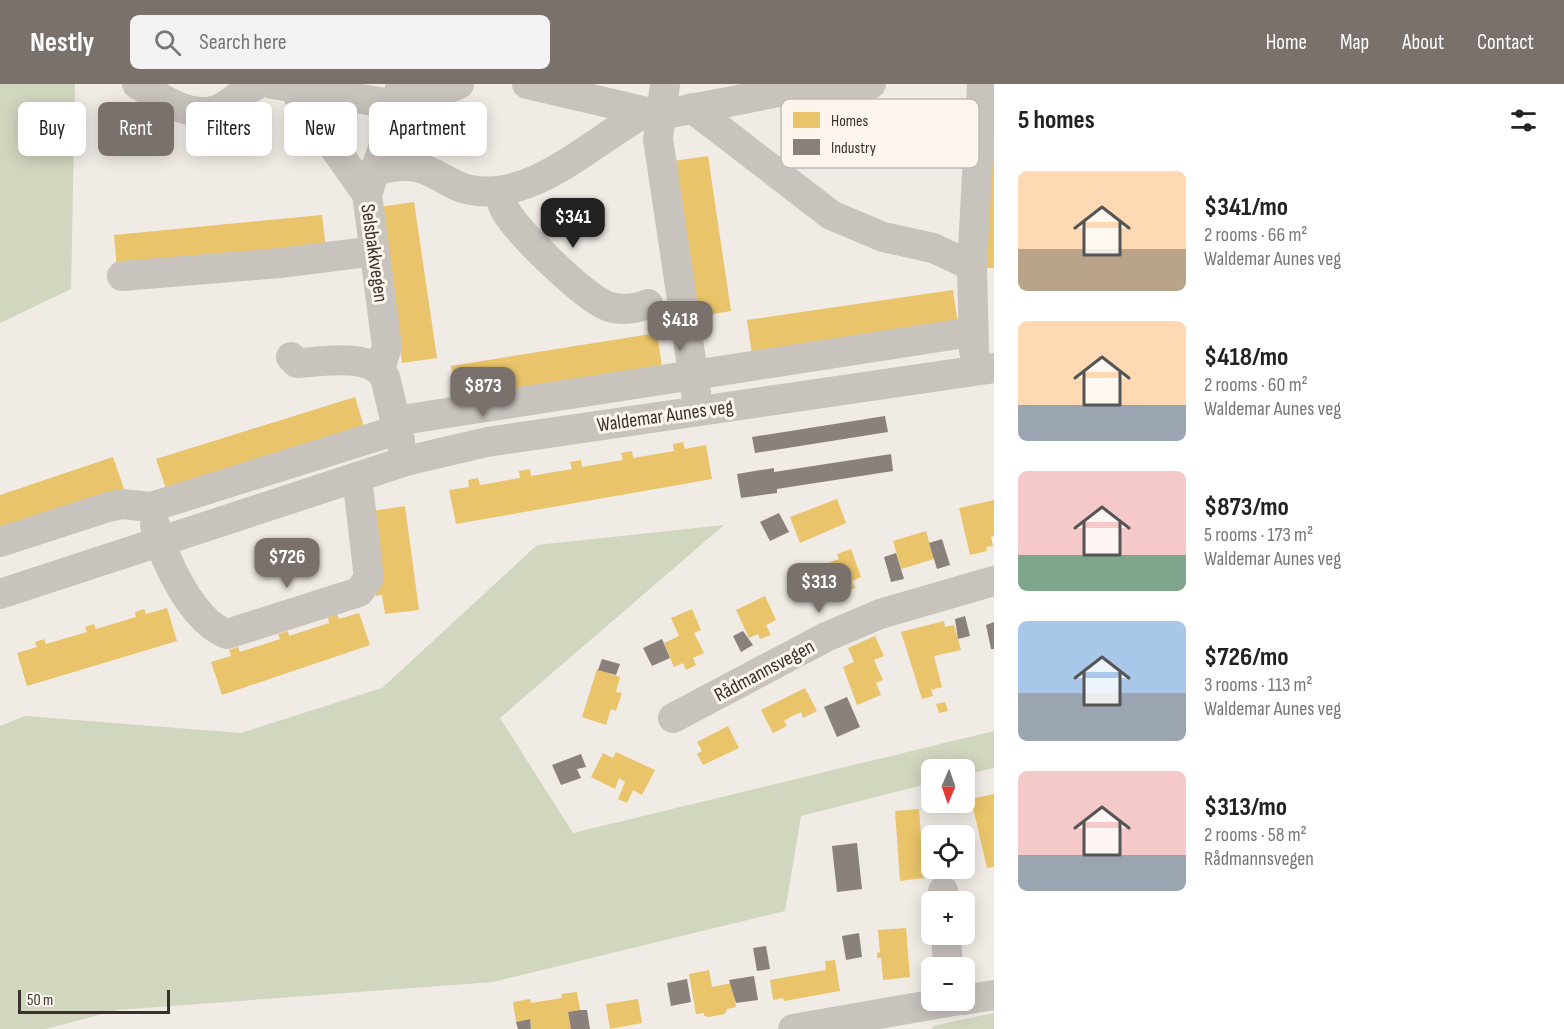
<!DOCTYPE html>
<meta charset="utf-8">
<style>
body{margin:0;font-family:"Sofia Sans Condensed",sans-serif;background:#f2f2f2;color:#222;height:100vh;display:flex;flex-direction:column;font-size:22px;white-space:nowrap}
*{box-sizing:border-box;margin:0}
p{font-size:20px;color:#767676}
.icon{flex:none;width:33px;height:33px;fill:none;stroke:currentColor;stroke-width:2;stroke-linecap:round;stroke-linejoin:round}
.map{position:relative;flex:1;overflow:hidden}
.panel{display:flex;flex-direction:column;background:#fff;width:570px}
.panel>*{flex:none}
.banner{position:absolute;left:18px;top:18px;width:570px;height:54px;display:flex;gap:12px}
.needle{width:39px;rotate:182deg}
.buttons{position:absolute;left:921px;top:675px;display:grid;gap:12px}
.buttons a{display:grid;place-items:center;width:54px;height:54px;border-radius:9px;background:#fff;box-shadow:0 3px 15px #0003;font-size:30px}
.scale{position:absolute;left:18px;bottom:15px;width:152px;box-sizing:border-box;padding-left:6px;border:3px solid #3b302b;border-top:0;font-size:16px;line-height:21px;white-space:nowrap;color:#3b302b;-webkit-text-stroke:4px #fbf5ee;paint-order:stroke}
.price{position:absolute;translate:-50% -51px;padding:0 14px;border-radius:12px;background:#7a716c;color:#fff;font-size:20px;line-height:39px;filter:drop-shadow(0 2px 3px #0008)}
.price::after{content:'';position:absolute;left:50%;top:36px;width:18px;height:14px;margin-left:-9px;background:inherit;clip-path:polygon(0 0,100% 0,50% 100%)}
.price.selected{background:#222;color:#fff}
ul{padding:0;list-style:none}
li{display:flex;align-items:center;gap:18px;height:150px;padding:0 24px}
li span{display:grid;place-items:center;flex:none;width:168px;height:120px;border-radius:9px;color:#555}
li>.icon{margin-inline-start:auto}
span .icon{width:72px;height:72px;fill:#fffc;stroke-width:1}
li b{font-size:26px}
h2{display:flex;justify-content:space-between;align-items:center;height:72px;padding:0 24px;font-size:26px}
.chip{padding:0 21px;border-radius:9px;background:#fff;box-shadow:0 3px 15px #0003;font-size:21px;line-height:54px}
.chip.selected{background:#7a716c;color:#fff}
header{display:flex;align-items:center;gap:36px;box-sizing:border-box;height:84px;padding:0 30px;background:#7a716c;color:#fff}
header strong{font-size:28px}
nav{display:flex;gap:33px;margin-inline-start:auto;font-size:21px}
.search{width:420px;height:54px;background:#f2f2f2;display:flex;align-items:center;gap:15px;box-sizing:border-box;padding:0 21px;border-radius:9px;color:#767676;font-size:22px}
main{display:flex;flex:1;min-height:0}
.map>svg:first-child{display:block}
.green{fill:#d1d6bf}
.homes{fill:#e9c46a}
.industry{fill:#8a817c}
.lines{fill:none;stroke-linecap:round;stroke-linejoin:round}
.minor{stroke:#c9c3be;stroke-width:30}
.labels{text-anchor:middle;stroke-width:6;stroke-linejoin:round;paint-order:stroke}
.street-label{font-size:20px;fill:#3b302b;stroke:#fbf5ee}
.key{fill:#fbf5ee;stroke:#c1bab4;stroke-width:1.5}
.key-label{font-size:16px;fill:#3b302b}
</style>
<header>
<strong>Nestly</strong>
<div class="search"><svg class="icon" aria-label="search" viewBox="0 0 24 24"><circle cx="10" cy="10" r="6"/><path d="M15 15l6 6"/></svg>Search here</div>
<nav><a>Home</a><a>Map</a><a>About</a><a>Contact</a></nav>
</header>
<main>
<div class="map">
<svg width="994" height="945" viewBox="0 0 994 945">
<rect width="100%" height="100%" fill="#f0ebe5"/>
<g class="green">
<path d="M0,0h75l-4,205 -71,34z"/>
<path d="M724,441l-224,193 73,115 421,-102v37l-29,7 -1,-5h-32l-1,13 -130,33 -16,95 -292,71 -375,28 -72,19h-46v-303l25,-10 216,17 141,-45 155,-143z"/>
<path d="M994,929v16h-62l1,-3z"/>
</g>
<g class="homes">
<path d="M994,27v157h-11z"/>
<path d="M708,72l23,155 -36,6 -22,-156z"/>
<path d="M414,118l23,156 -35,5 -23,-156z"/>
<path d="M322,131l4,34 -209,21 -3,-35z"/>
<path d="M953,206l5,35 -206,30 -5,-35z"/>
<path d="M657,249l5,34 -205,33 -6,-34z"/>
<path d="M355,313l10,33 -198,62 -11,-33z"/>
<path d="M683,358l2,7 21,-4 6,34 -256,45 -7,-34 20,-3 -1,-7 10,-2 2,7 40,-7 -1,-7 11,-2 1,7 41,-7 -2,-7 11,-2 1,7 41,-7 -2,-7 11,-2 1,7 41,-7 -1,-7z"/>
<path d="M113,373l11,32 -124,49v-43z"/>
<path d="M837,415l9,24 -46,20 -10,-26z"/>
<path d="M994,416v36l-3,1 2,9 -7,1 1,4 -17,4 -11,-47z"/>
<path d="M405,422l14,104 -34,4 -3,-19 -6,1 -1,-9 -3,-76z"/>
<path d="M926,447l8,28 -33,10 -8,-28z"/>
<path d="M851,465l10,28 -9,4 3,7 -25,9 -2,-4 -17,3 -5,-13 7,-3 -4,-10 30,-11 -2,-5z"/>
<path d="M765,512l11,24 -10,5 5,10 -11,4 -2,-5 -9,4 -13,-28z"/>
<path d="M167,524l10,33 -150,45 -10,-33 20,-6 -2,-5 9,-3 2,5 41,-12 -2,-5 9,-3 2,5 40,-12 -1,-5 9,-3 2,5z"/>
<path d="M692,525l9,21 -7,3 10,20 -11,5 3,7 -10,5 -3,-7 -9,4 -10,-24 15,-7 -8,-18z"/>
<path d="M359,529l11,32 -148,50 -11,-33 20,-6 -2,-6 9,-3 2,5 40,-13 -2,-5 10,-3 1,5 40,-13 -1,-5 9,-4 2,5z"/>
<path d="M944,537l1,6 9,-2 7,25 -27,6 8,31 -11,3 2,6 -11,3 -21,-67z"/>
<path d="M875,552l9,20 -10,4 9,20 -7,3 5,12 -24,10 -14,-38 11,-5 -6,-14z"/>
<path d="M597,585l23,8 -4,15 6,1 -6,18 -5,-2 -5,16 -24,-8z"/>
<path d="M805,604l12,23 -14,7 -2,-6 -9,4 -8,5 3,5 -14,7 -12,-23z"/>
<path d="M945,618l3,9 -9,2 -3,-9z"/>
<path d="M728,642l11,22 -36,17 -6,-11 5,-3 -5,-9z"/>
<path d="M616,668l39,18 -13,25 -9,-5 -6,13 -9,-4 7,-17 -6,-4 -4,11 -24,-12 12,-24 10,5z"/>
<path d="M994,710v73l-7,1 -16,-69z"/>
<path d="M919,725l4,53 8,-1 1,16 -32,4 -5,-70z"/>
<path d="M906,844l4,49 -27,3 -2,-22h-4v-5l3,-1 -2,-22z"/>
<path d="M835,876l5,31 -56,10 -1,-3 -10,2 -3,-20 56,-10 -1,-9z"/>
<path d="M709,886l3,17 20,-4 4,24 -9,2 -2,5 -16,3 -5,-1v-3l-8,1 -7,-40z"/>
<path d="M577,908l3,18 -12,2 3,17h-40l-1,-10 -14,3 -3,-20 17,-3 1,4 31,-5 -1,-4z"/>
<path d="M638,915l4,24 -32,6 -4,-25z"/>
</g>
<g class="industry">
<path d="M885,332l3,16 -133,21 -3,-16z"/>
<path d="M891,370l2,17 -116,18v4l-36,5 -4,-24 37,-6v4z"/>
<path d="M779,429l10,19 -19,9 -10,-19z"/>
<path d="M942,455l8,26 -13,4 -8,-26z"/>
<path d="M896,469l8,26 -13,3 -7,-25z"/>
<path d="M965,532l5,20 -12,3 -3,-20z"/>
<path d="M994,538v27h-3l-5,-24z"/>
<path d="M743,547l10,14 -12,7 -8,-16z"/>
<path d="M662,555l8,19 -18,8 -9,-18z"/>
<path d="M602,575l18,5 -4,11 -18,-5z"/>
<path d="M847,613l13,30 -23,10 -13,-30z"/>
<path d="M581,670l5,13 -9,2 4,9 -20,7 -9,-20z"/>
<path d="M857,759l5,46 -25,3 -5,-46z"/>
<path d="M859,849l3,24 -16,3 -4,-24z"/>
<path d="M766,862l4,23 -13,2 -4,-23z"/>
<path d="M754,892l4,24 -22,3 -7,-23z"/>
<path d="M687,895l4,23 -20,4 -4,-23z"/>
<path d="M580,926h7l3,19h-19l-3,-17z"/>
<path d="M530,935l1,10h-13l-2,-7z"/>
</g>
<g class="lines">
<g class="minor">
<path d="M137,0c24,14 58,39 86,23 12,-7 22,-17 35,-23"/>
<path d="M273,0l124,21 36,-10 26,-11"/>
<path d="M527,0l133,31 145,-28 66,-3"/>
<path d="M665,0l-7,55 38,254"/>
<path d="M298,5l1,9 68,96"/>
<path d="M692,24l139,107 52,22 50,11 39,18"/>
<path d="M374,86c14,-2 28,-6 42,-3 19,3 35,20 55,23 62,12 122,-49 173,-77"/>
<path d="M500,108c1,6 2,13 5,18 13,23 78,86 102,96 14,5 28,3 41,-2"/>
<path d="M122,192l158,-13 95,-12"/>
<path d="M974,267l-2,-85 10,-182"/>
<path d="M291,273l6,6c26,-1 73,-11 88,14l15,64"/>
<path d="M380,285l7,-23 -20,-152 25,-72 9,-38"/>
<path d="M395,337l577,-89"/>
<path d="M155,441c9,35 37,96 72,109l132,-42 10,-14 -12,-101"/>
<path d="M0,458l108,-35 14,-3 29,3 246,-77"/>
<path d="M0,510l406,-133 81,-19 507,-74"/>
<path d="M673,634l153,-81 54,-23 114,-33"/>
<path d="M943,807l1,11"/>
<path d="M946,850l2,34"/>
<path d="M964,916l30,-5"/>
<path d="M793,945l166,-29"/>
</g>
</g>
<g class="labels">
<g class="street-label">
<text transform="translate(375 169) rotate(82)" y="7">Selsbakkvegen</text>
<text transform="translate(665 331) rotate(-8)" y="7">Waldemar Aunes veg</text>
<text transform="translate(764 586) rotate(-28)" y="7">Rådmannsvegen</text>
</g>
</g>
<rect x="781" y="15" width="198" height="69" rx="9" class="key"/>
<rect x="793" y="28" width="27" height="16" fill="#e9c46a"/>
<rect x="793" y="55" width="27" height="16" fill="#8a817c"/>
<g class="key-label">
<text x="831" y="42">Homes</text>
<text x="831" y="69">Industry</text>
</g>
</svg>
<div class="buttons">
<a><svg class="needle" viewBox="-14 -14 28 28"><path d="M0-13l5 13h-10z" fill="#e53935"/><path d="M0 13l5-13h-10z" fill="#767676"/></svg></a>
<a><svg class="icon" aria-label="locate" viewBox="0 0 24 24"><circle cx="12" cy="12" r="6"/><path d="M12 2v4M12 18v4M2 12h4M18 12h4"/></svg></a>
<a>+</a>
<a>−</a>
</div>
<div class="scale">50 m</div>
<b class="price selected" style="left:573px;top:165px">$341</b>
<b class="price" style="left:680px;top:268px">$418</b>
<b class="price" style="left:483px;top:334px">$873</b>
<b class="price" style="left:287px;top:505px">$726</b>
<b class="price" style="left:819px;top:530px">$313</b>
<div class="banner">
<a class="chip">Buy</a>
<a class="chip selected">Rent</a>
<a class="chip">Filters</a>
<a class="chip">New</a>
<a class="chip">Apartment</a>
</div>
</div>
<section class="panel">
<h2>5 homes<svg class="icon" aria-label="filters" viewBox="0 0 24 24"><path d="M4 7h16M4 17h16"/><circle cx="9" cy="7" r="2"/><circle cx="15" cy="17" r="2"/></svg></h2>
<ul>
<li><span style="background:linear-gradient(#ffd9b3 65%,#b9a48a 0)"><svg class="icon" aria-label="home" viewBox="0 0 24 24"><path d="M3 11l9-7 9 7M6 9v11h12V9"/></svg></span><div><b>$341/mo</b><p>2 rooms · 66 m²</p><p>Waldemar Aunes veg</p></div></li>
<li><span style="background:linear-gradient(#ffd9b3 70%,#9aa5b1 0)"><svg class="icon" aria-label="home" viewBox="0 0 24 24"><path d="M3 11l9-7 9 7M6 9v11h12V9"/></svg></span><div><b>$418/mo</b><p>2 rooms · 60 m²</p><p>Waldemar Aunes veg</p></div></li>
<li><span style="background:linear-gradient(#f6c9c9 70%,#7fa58c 0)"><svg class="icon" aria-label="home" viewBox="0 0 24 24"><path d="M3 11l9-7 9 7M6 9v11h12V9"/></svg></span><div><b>$873/mo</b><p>5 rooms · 173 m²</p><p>Waldemar Aunes veg</p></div></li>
<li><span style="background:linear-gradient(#a9c7e8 60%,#9aa5b1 0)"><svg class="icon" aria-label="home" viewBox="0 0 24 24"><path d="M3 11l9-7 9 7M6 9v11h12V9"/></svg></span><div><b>$726/mo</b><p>3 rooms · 113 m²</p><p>Waldemar Aunes veg</p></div></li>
<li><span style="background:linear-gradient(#f6c9c9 70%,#9aa5b1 0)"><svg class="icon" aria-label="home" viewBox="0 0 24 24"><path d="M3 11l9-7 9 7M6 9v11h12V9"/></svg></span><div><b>$313/mo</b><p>2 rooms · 58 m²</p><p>Rådmannsvegen</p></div></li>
</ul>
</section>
</main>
